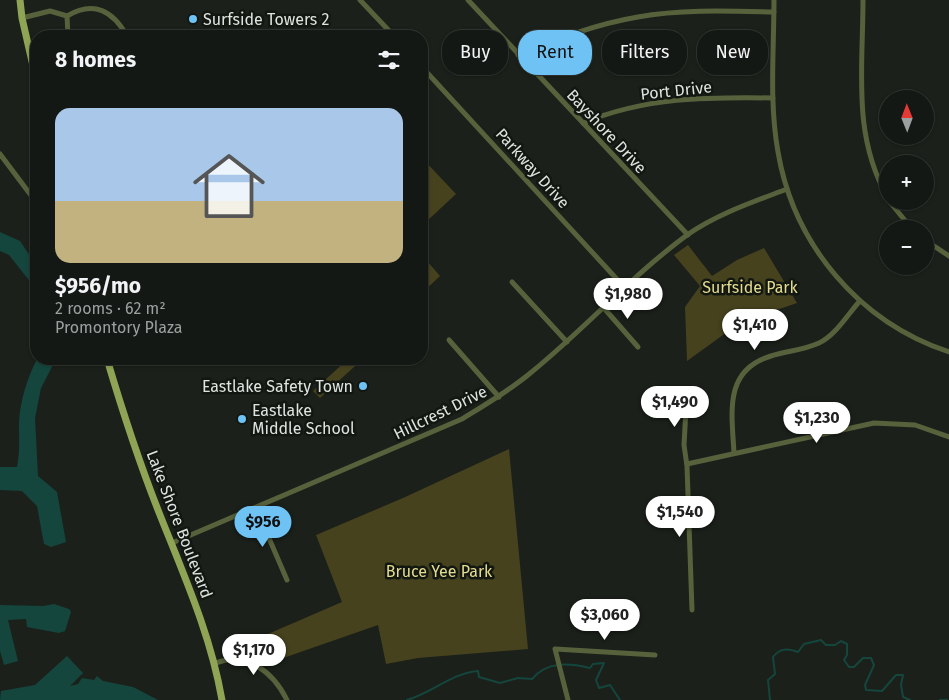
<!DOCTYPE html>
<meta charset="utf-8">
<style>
body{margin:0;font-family:"Fira Sans",sans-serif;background:#212522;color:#f1f3f6;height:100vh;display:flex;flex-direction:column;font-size:19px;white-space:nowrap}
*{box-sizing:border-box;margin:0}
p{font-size:16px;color:#9da0a0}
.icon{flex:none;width:28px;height:28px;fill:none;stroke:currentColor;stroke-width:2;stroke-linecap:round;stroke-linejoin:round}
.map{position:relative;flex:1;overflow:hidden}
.panel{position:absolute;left:30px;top:30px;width:398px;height:335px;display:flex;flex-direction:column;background:#141814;border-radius:20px;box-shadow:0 1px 4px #0004,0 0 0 1px #333734}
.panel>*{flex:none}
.guide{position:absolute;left:442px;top:30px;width:431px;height:45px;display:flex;gap:10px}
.needle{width:32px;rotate:359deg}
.tools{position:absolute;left:879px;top:90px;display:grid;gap:10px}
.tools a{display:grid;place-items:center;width:55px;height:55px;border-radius:50%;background:#141814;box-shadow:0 1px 4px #0004,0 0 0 1px #333734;font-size:25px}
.price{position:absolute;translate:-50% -42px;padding:0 11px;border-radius:18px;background:#fff;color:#222;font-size:16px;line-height:32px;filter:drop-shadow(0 1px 2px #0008)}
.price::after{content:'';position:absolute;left:50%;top:30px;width:15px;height:11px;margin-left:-8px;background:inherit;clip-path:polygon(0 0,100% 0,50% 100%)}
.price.on{background:#6fc2f4;color:#111}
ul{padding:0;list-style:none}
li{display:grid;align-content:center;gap:10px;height:265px;padding:0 25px}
li span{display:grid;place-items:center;height:155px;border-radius:15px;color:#555}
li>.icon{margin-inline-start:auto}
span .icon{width:90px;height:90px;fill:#fffc;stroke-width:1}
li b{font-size:21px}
h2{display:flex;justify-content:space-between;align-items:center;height:60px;padding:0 25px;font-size:21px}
.pill{padding:0 18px;border-radius:20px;background:#141814;box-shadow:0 1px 4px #0004,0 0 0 1px #333734;font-size:18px;line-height:45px}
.pill.on{background:#6fc2f4;color:#111}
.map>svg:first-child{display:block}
.green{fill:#46421e}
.water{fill:#14463d}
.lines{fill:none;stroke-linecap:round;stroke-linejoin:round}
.stream{stroke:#14463d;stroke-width:2}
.minor{stroke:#57623c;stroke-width:5}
.major{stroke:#8fa555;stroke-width:7}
.poi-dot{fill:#6fc2f4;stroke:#121711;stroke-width:2}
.labels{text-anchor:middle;stroke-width:5;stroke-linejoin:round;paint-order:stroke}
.poi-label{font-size:16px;fill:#e0e4e0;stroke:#121711;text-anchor:start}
.street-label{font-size:16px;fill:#e0e4e0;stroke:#121711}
.park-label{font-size:16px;fill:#e4dc8e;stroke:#121711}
</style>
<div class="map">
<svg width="949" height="700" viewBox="0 0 949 700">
<rect width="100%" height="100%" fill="#1b201a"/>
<g class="green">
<path d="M421,157l35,37 -29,27 -6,-6z"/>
<path d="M688,245l24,31 25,-16 27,-12 33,55 -61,21 -13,11 -36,26 -2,-54 15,-21 -26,-31z"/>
<path d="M421,254l19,22 -19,18z"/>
<path d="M348,359l7,7 -35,32 -7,-7z"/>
<path d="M509,449l19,200 -110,9 -32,6 -8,-39 -109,38 -22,-20 95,-41 -26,-67 87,-37z"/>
</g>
<g class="water">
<path d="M0,232l20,9 16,24v24l-27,-34 -9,-4z"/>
<path d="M37,359h19l-15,29 -6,30 3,58 19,16 9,50 -15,5 -7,-3 -7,-38 -15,-15 -22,-1v-23h17c3,-15 2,-28 2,-44 1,-22 8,-44 18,-64z"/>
<path d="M54,604l15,5 2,3 -6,19 -6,2 -32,-6 -1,-8 -18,1 10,41 -14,4 -4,-14v-46l43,1z"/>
<path d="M67,656l16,17 -13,13 8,-2 4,-6 12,2 3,-4 6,5 30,6 25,13h-158l1,-9 34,-6z"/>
</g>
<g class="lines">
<g class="stream">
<path d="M407,700c25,-7 45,-27 71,-29l1,6 21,6 18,-5 14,1c15,-18 37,-16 58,-11l3,-4 11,-1 -8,17 3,8 11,-3 10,15"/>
<path d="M770,700l-2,-20 7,-6 -2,-17c7,-9 15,-9 25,-5l6,-8 17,-4 5,5h9l6,-4 6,3v11l-3,5 5,7h5l9,-9h8l3,7 -9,20 1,5 16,1 14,-16h7l-2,10 2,12 7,3"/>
<path d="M940,700h7"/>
</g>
<g class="minor">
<path d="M360,0l34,36"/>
<path d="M468,0l220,235"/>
<path d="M774,0c0,50 -5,102 4,152 16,93 81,170 171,200"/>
<path d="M863,0c0,69 -11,136 25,198"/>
<path d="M67,16l1,20"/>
<path d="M22,18l28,-7 17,5c27,-16 46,-5 60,20"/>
<path d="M518,55c39,-16 78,-31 120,-38 44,-8 91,-6 136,-5"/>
<path d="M421,66l204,222"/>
<path d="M583,123c62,-26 125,-26 190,-25"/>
<path d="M0,154l36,48"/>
<path d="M889,201l23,28"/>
<path d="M925,240l24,16"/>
<path d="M512,282l55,60"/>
<path d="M603,307l35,40"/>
<path d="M449,340l50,57"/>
<path d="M687,391l-3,54 3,21 5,144"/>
<path d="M734,453c-2,-39 -11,-83 37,-97 16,-5 33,-6 48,-13 16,-7 29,-29 40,-41"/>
<path d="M687,464l187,-41 41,2 34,12"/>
<path d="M256,508l31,72"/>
<path d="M172,543l290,-124c23,-14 45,-27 66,-44 55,-44 102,-98 159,-140 30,-21 66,-33 100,-46"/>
<path d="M216,663c31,-12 57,9 71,37"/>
<path d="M568,700l-13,-51 100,6"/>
</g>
<g class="major">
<path d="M20,0l2,18 14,61"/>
<path d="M107,359c16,54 34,109 55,161 24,60 49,117 60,180"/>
</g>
</g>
<g class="poi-dot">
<circle cx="193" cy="19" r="5"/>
<circle cx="363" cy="386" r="5"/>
<circle cx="242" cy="419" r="5"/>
</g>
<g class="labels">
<g class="poi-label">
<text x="203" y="25">Surfside Towers 2</text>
<text x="353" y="392" text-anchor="end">Eastlake Safety Town</text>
<text x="252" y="416">Eastlake<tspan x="252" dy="18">Middle School</tspan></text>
</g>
<g class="street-label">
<text transform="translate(676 90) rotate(-6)" y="6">Port Drive</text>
<text transform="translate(607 131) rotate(47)" y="6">Bayshore Drive</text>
<text transform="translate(533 168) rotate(48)" y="6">Parkway Drive</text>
<text transform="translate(440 412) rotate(-26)" y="6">Hillcrest Drive</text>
<text transform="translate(180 524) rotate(69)" y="6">Lake Shore Boulevard</text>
</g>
<g class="park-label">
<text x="750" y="293">Surfside Park</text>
<text x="439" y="577">Bruce Yee Park</text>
</g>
</g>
</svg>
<div class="tools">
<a><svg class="needle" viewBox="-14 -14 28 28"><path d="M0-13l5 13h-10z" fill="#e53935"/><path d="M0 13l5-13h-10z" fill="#9da0a0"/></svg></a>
<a>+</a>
<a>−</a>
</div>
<b class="price" style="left:628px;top:320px">$1,980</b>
<b class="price" style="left:755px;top:351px">$1,410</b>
<b class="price" style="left:675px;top:428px">$1,490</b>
<b class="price" style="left:817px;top:444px">$1,230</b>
<b class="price" style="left:680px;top:538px">$1,540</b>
<b class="price on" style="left:263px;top:548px">$956</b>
<b class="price" style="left:605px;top:641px">$3,060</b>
<b class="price" style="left:254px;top:676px">$1,170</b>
<div class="guide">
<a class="pill">Buy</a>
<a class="pill on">Rent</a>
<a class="pill">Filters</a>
<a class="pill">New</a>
</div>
<section class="panel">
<h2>8 homes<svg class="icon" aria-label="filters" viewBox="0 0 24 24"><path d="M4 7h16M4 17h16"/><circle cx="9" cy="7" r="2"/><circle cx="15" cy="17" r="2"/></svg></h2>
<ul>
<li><span style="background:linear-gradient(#a9c7e8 60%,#c2b280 0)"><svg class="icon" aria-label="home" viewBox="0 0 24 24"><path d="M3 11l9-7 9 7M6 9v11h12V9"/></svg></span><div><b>$956/mo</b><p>2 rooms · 62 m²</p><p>Promontory Plaza</p></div></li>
</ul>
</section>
</div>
